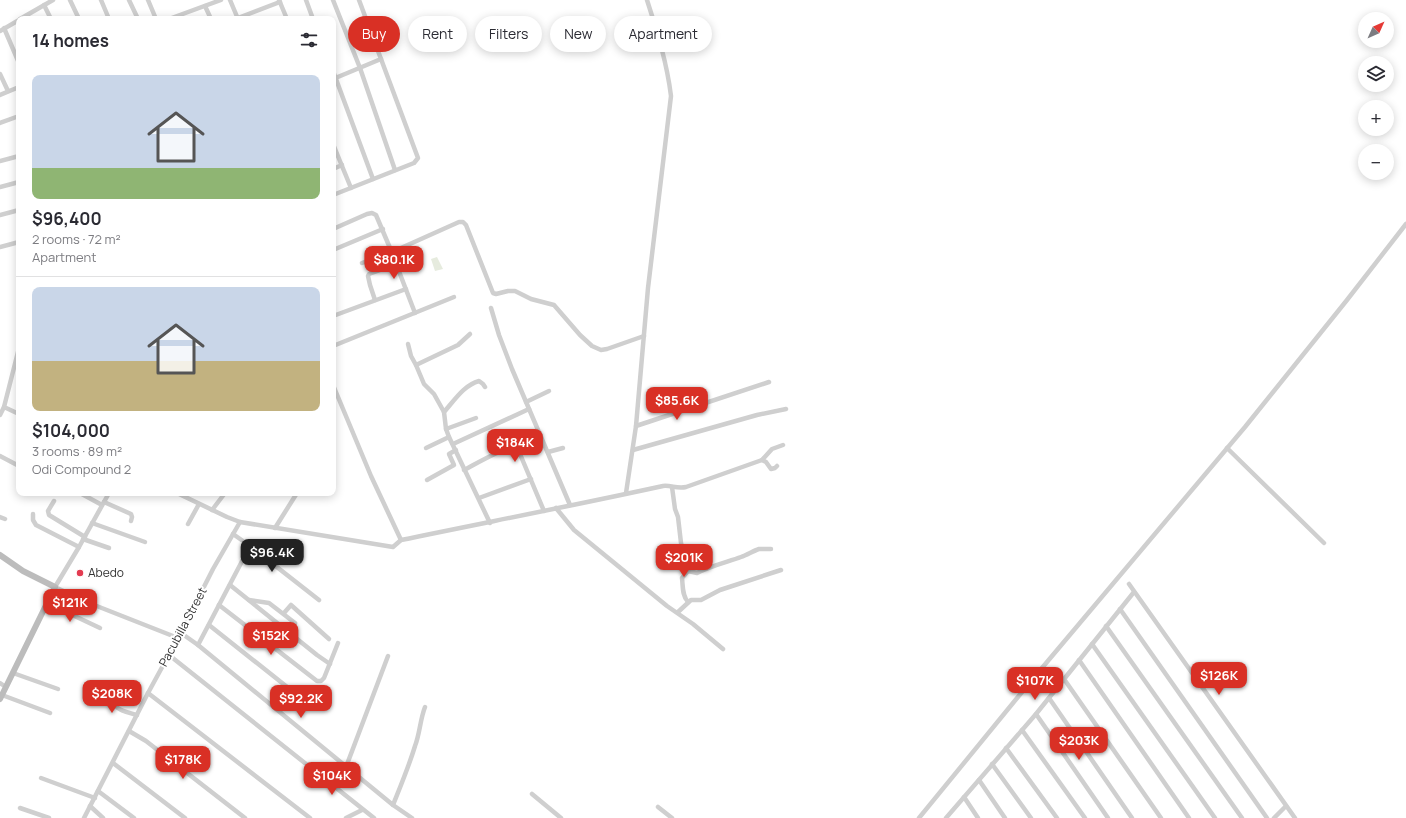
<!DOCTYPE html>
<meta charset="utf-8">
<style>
body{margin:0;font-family:Manrope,sans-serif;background:#f2f2f3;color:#2b2b33;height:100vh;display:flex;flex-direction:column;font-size:15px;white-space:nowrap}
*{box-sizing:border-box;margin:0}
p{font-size:13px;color:#7c7c81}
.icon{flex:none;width:22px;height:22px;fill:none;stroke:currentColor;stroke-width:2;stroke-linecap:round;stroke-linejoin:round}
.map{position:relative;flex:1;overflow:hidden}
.sheet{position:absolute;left:16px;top:16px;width:320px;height:480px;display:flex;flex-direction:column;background:#fff;border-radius:8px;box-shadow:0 2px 10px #0003}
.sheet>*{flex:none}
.top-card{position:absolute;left:348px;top:16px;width:380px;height:36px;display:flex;gap:8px}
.needle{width:26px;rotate:45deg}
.fabs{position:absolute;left:1358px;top:12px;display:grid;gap:8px}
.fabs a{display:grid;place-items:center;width:36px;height:36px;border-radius:50%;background:#fff;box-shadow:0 2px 10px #0003;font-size:20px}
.price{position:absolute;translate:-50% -34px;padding:0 9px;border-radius:8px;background:#d93025;color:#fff;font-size:13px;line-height:26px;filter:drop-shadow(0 1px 2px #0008)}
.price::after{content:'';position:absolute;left:50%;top:24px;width:12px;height:9px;margin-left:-6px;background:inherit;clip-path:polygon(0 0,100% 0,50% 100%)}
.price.current{background:#222;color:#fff}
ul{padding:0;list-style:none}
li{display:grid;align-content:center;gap:8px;height:212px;padding:0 16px}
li+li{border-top:1px solid #e1e1e2}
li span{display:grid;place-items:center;height:124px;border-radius:8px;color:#555}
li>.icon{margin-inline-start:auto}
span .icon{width:72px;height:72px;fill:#fffc;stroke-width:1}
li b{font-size:17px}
h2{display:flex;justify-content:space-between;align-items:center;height:48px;padding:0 16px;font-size:17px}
.tag{padding:0 14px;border-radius:18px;background:#fff;box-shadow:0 2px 10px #0003;font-size:14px;line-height:36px}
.tag.current{background:#d93025;color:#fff}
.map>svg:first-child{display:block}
.green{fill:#e6ebde}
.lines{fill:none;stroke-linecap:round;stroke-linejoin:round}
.street{stroke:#cfcfcf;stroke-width:4.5}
.secondary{stroke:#bcbcbc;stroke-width:6}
.poi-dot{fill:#e33b51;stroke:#fff;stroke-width:1.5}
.labels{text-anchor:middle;stroke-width:4;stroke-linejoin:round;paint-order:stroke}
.poi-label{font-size:12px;fill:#323232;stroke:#fff;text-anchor:start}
.street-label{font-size:12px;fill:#323232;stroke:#fff}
</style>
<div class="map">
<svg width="1406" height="818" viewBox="0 0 1406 818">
<rect width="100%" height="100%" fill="#fff"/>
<path class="green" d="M437,257l6,12 -8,2 -4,-12z"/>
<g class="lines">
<g class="street">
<path d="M70,0l9,19"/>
<path d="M101,0l8,19"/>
<path d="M129,0l9,19"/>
<path d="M148,0l8,19"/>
<path d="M230,0l8,19"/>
<path d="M279,0l8,19"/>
<path d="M306,0l7,19"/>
<path d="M333,0l27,68 35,102"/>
<path d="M44,5l7,14"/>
<path d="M205,6l6,13"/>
<path d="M238,18l42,-16"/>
<path d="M20,19l33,-19"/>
<path d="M169,19l52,-19"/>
<path d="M4,28l15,35"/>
<path d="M0,31l19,-11"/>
<path d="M333,71l40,108"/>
<path d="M0,74l8,17"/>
<path d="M333,79l48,-20 -22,-59"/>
<path d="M0,95l19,-8"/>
<path d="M0,123l19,-7"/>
<path d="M333,144l18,44"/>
<path d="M0,161l19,-5"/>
<path d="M333,169l9,-4"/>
<path d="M0,187l19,-5"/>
<path d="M333,195l81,-32 4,-5 -37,-99"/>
<path d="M0,215l19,-5"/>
<path d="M333,229l34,-15 5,-1 4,2 14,33 25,65"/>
<path d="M0,247l19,-5"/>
<path d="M333,250l50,-21"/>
<path d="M392,252l67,-30h4l3,3 27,68 3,1 12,-3h7l16,8 23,6 26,30 12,11 9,4 6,-1 37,-13"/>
<path d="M362,263l13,-5 8,-8 7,-2"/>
<path d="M375,300l-5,-15 -2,-9 1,-2 28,-10"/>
<path d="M491,308l8,27 13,34 58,136"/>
<path d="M333,316l73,-27"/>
<path d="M408,344l3,12 5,9"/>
<path d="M333,346l121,-49"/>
<path d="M333,385l38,91 30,64"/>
<path d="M485,387l-2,-3 -4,-3c-15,4 -25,20 -35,31l2,17 3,8 41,86"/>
<path d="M526,402l23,-11"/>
<path d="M4,407l15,7"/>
<path d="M444,412l-10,-18 -10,-10 -8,-19 42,-20 12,-11"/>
<path d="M0,415l4,-8 15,-59"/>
<path d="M636,426l12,-138 23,-192c-4,-33 -14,-65 -24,-96"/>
<path d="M446,429l30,-11"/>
<path d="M453,444l76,-35"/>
<path d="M426,448l23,-11"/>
<path d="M1227,448l97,95"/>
<path d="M633,450l124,-35 29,-6"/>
<path d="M548,452l15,-4"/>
<path d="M0,456l19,10"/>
<path d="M762,460l4,2 5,7 4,-1 2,-2"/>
<path d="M464,470c10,-5 38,-22 48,-22 4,1 6,3 8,6l24,57"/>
<path d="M427,480l27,-15 -5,-11 7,-4"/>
<path d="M672,487l3,22 3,8 3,26 7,28 9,2c13,-7 30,-11 44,-16 6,-2 12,-6 18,-8 3,0 8,0 12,0"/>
<path d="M80,493l22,12"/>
<path d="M109,493l-30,54 -24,40 29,14 94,37"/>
<path d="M177,493l50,24 13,5 153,25 8,-7c87,-18 175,-35 262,-54 8,-1 14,3 23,1l76,-27 10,-11 11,-4"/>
<path d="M626,493l10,-67 133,-44"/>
<path d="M479,498l52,-19"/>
<path d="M54,501l-6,10 1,4 36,22"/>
<path d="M104,502l27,12 1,3 -1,4"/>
<path d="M556,508l18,22 93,76 26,18 30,25"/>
<path d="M212,510l13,-17"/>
<path d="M33,514v6l3,5 43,22"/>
<path d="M0,517l5,2"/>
<path d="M92,523l53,19"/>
<path d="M188,524l11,-20"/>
<path d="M275,528l22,-35"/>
<path d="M233,534l17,12 69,54"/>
<path d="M83,539l26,9"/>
<path d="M688,571l-6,7c1,8 0,18 6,24"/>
<path d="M1129,584l166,234"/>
<path d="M230,585l87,70 13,9"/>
<path d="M249,600l20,3 26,20"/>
<path d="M47,603l53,25"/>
<path d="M219,605l98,76h4l3,-3 14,-35"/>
<path d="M1120,609l147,209"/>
<path d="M678,612l13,-12h10l19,-10 61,-20"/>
<path d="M284,613l7,-8 38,34"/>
<path d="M209,625l92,73"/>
<path d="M1106,626l136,192"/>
<path d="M181,633l17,12 195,160 19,13"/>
<path d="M1092,644l123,174"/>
<path d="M198,645l52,-99"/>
<path d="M169,655l205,163"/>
<path d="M1079,660l110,158"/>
<path d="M13,673l45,16"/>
<path d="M1064,679l97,139"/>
<path d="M0,683l6,4"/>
<path d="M111,692c3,19 9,18 26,23"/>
<path d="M148,693l162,125"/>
<path d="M2,695l48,18"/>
<path d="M1049,698l83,120"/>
<path d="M1036,714l72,104"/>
<path d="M1022,730l63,88"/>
<path d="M129,731l17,10 99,77"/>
<path d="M1006,748l51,70"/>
<path d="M113,763l72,55"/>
<path d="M992,764l39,54"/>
<path d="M346,767l42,-111"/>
<path d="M41,778l54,20"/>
<path d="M979,780l26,38"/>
<path d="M98,791l36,27"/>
<path d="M532,794l29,24"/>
<path d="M964,797l14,21"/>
<path d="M393,805c8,-20 16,-39 22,-59 5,-13 5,-26 10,-39"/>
<path d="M90,806l13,12"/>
<path d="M658,807l14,11"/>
<path d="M20,808l29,10"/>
<path d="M84,818l64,-125 30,-55 35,-69 27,-47"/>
<path d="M346,818l16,-8"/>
<path d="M919,818l112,-137 214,-254 102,-127 59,-76"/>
<path d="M946,818l90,-104 98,-122"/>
<path d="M1274,818l12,-12"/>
</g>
<path class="secondary" d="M0,555l23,16 32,16 -55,112"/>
</g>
<circle class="poi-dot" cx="80" cy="573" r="4"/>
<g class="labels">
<g class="poi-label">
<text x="88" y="577">Abedo</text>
</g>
<g class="street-label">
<text transform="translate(183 627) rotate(-62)" y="4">Pacubilla Street</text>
</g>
</g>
</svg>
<div class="fabs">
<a><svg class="needle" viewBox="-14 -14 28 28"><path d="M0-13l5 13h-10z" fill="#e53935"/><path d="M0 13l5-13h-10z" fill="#7c7c81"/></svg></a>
<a><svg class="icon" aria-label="layers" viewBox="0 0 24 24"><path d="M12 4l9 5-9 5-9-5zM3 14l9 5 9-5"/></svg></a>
<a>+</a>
<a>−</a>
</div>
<b class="price" style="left:394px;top:280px">$80.1K</b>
<b class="price" style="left:677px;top:421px">$85.6K</b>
<b class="price" style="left:515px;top:463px">$184K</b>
<b class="price current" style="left:272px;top:573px">$96.4K</b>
<b class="price" style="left:684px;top:578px">$201K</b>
<b class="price" style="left:70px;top:623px">$121K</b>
<b class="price" style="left:271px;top:656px">$152K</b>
<b class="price" style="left:1219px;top:696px">$126K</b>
<b class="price" style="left:1035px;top:701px">$107K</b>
<b class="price" style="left:112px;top:714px">$208K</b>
<b class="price" style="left:301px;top:719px">$92.2K</b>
<b class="price" style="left:1079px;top:761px">$203K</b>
<b class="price" style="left:183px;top:780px">$178K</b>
<b class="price" style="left:332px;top:796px">$104K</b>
<div class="top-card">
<a class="tag current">Buy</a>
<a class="tag">Rent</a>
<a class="tag">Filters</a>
<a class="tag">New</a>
<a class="tag">Apartment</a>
</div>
<section class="sheet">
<h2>14 homes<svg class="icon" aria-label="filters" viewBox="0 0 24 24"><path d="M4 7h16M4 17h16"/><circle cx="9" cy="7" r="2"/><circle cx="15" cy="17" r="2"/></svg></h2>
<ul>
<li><span style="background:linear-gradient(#c9d6e8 75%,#8fb573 0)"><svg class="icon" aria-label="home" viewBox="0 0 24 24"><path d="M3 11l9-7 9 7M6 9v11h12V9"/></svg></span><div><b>$96,400</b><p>2 rooms · 72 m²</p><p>Apartment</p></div></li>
<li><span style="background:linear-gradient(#c9d6e8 60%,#c2b280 0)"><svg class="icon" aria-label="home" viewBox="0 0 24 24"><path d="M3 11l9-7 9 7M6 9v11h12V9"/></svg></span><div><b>$104,000</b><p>3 rooms · 89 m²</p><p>Odi Compound 2</p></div></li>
</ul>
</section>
</div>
